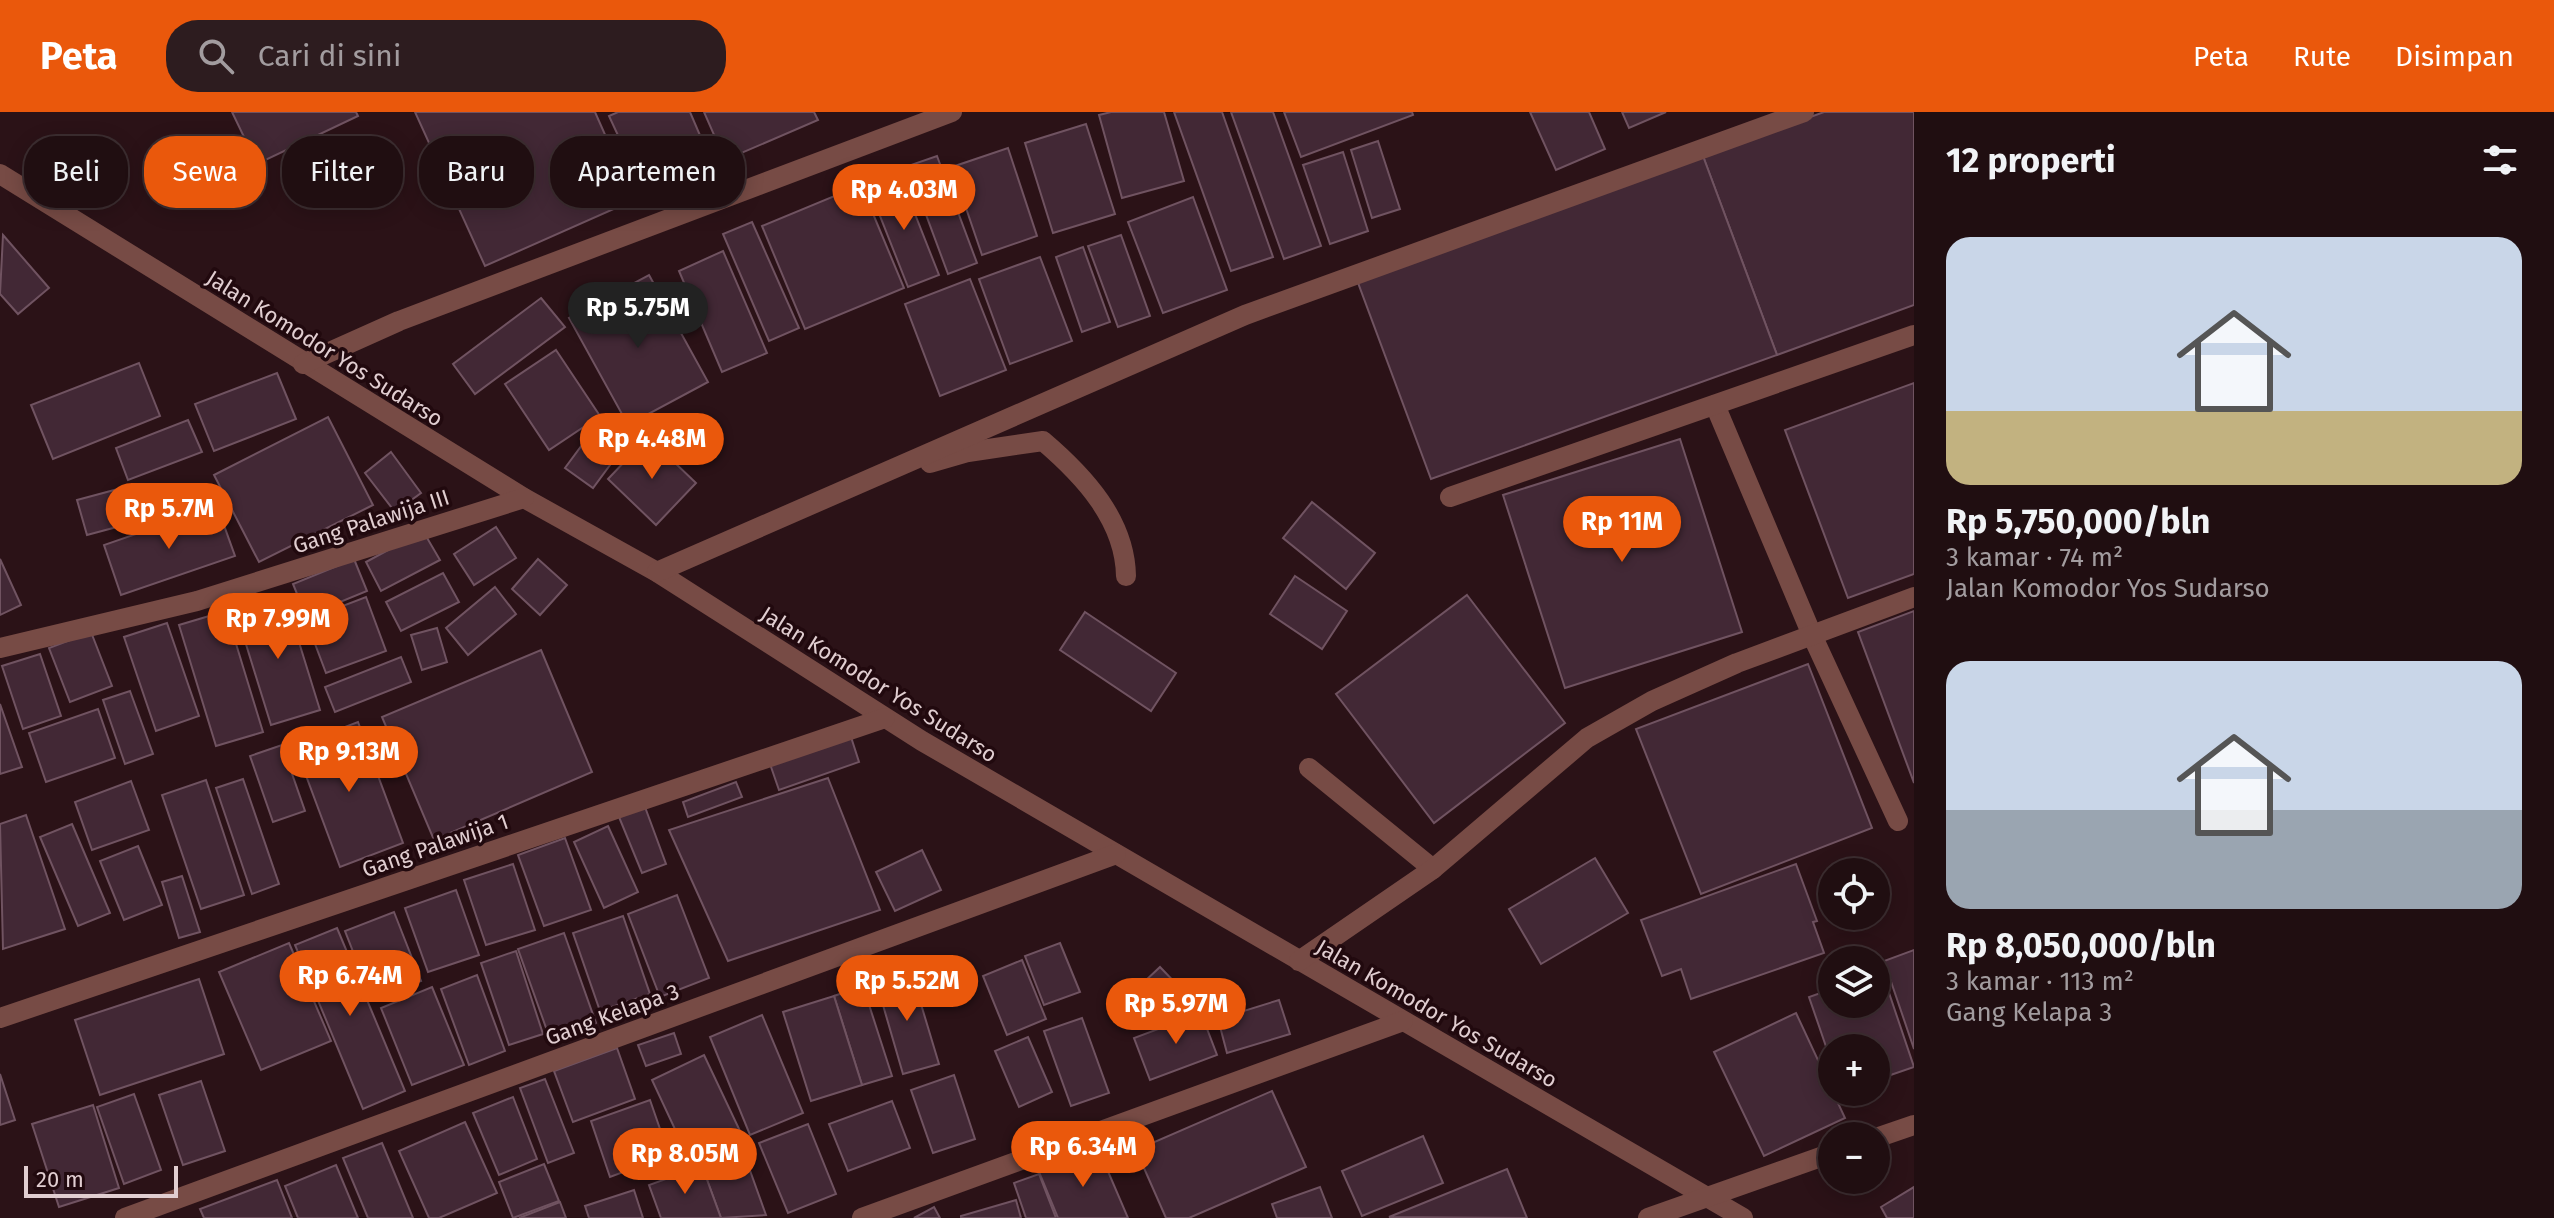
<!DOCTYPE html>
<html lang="id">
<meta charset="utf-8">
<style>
body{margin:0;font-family:"Fira Sans",sans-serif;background:#2d1c1f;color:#f1f3f6;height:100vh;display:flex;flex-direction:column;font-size:30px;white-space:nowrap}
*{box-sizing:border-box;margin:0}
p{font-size:26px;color:#a29c9f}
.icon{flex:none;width:44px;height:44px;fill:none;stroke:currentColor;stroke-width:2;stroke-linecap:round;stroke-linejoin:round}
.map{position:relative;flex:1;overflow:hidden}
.drawer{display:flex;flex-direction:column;background:#200e11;width:640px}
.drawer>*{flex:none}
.guide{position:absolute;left:24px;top:24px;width:760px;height:72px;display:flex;gap:16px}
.tools{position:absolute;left:1818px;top:746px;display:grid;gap:16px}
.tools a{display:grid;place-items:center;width:72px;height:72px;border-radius:50%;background:#200e11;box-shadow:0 4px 20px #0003,0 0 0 2px #3d2e31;font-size:40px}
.scale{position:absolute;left:24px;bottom:20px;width:154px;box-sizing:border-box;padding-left:8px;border:4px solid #e1ced1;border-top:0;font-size:22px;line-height:28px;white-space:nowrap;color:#e1ced1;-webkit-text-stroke:6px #21090e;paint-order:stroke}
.price{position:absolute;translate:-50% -68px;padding:0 18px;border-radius:28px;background:#ea580c;color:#fff;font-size:26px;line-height:52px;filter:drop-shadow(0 2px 4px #0008)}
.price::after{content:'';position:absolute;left:50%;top:48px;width:24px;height:18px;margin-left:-12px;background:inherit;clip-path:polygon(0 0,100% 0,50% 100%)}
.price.on{background:#222;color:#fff}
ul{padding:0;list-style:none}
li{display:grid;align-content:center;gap:16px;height:424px;padding:0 32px}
li span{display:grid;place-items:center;height:248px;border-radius:24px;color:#555}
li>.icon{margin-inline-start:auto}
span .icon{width:144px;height:144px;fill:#fffc;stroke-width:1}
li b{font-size:34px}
h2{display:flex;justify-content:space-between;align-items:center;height:96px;padding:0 32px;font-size:34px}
.pill{padding:0 28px;border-radius:32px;background:#200e11;box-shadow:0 4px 20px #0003,0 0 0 2px #3d2e31;font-size:28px;line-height:72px}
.pill.on{background:#ea580c;color:#fff}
header{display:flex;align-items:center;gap:48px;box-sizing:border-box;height:112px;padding:0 40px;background:#ea580c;color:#fff}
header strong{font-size:38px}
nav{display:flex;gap:44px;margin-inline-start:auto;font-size:28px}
.search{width:560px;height:72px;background:#2d1c1f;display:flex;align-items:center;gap:20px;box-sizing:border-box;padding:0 28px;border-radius:32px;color:#a29c9f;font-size:30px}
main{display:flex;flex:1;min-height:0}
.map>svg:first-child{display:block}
.building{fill:#422835;stroke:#705361;stroke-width:2}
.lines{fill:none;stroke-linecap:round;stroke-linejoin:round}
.minor{stroke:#774b45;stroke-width:20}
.labels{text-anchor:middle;stroke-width:7;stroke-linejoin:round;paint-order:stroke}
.street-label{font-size:22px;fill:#e1ced1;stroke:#21090e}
</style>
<header>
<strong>Peta</strong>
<div class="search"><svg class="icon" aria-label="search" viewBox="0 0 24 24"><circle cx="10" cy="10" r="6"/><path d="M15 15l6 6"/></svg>Cari di sini</div>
<nav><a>Peta</a><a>Rute</a><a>Disimpan</a></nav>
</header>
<main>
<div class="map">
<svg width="1914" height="1106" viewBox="0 0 1914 1106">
<rect width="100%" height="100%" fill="#2b1217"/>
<g class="building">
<path d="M232,0h124l2,4 -101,48z"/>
<path d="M415,0h180l39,88 -149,66z"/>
<path d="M618,0h72l12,28 -68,30 -25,-54z"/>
<path d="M704,0h110l4,8 -93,40z"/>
<path d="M1111,0h53l20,69 -62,17 -23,-83z"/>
<path d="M1174,0h48l51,145 -42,14z"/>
<path d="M1231,0h42l48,134 -37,13z"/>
<path d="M1284,0h128l1,3 -112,42z"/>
<path d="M1530,0h59l16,37 -49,21z"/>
<path d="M1622,0h44l-37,16z"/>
<path d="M1824,0h90v193l-137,50 -74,-199z"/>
<path d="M1086,12l29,90 -62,19 -28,-90z"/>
<path d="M1378,29l22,68 -28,9 -21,-68z"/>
<path d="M1008,36l29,88 -55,19 -30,-88z"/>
<path d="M1343,40l25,79 -38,13 -27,-79z"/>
<path d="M937,44l40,107 -29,11 -40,-108z"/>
<path d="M1703,44l74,199 -346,124 -74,-199z"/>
<path d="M900,64l39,99 -31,12 -39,-99z"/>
<path d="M861,73l43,103 -99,41 -43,-103z"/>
<path d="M1193,85l34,93 -64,23 -35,-91z"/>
<path d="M752,110l47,106 -30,13 -46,-107z"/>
<path d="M3,123l46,53 -31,26 -18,-20z"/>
<path d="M1121,123l29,81 -32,11 -30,-81z"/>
<path d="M1083,135l27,75 -28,10 -26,-75z"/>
<path d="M723,139l44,102 -45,19 -43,-101z"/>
<path d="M1040,145l32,84 -62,23 -31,-85z"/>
<path d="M649,163l59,107 -80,43 -59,-107z"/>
<path d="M970,167l36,91 -66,26 -35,-92z"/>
<path d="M541,186l24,29 -90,67 -22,-30z"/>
<path d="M556,238l44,66 -51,34 -44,-66z"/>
<path d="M139,251l21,53 -107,43 -22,-54z"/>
<path d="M277,261l19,46 -82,32 -19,-47z"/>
<path d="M1914,271v191l-66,24 -63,-168z"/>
<path d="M328,305l45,88 -114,57 -45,-87z"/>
<path d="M188,308l14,32 -74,28 -12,-32z"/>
<path d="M648,325l48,46 -40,42 -48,-46z"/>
<path d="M1680,327l62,193 -177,56 -62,-193z"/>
<path d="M585,329l28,20 -20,27 -28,-20z"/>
<path d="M391,340l30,41 -26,19 -30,-39z"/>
<path d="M118,377l10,35 -41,11 -10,-35z"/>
<path d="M1312,390l63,51 -29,36 -63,-51z"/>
<path d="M217,394l18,50 -114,39 -17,-50z"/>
<path d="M496,415l20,31 -42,27 -20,-31z"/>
<path d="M423,419l17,29 -59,31 -15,-29z"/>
<path d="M0,447l21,46 -21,10z"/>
<path d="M354,447l13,32 -61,25 -13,-32z"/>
<path d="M538,447l29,26 -27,30 -28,-26z"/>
<path d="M443,461l16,29 -58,29 -15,-29z"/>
<path d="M1295,464l52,35 -25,38 -52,-35z"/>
<path d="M495,475l21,27 -48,41 -22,-27z"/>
<path d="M1467,483l98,128 -131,100 -98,-129z"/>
<path d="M285,485l35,113 -49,15 -35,-113z"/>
<path d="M366,485l20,54 -60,22 -20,-53z"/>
<path d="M226,499l37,121 -47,14 -37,-121z"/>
<path d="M1914,499v172l-56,-151z"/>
<path d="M1085,500l91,61 -25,38 -91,-61z"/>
<path d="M167,511l32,93 -43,15 -32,-94z"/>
<path d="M437,516l10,34 -25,8 -11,-35z"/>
<path d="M91,520l21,54 -42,16 -21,-54z"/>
<path d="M541,538l51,122 -158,68 -52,-123z"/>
<path d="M40,542l21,62 -38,13 -21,-63z"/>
<path d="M401,545l10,25 -76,30 -10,-25z"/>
<path d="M1808,552l64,164 -171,66 -65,-165z"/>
<path d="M130,579l23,63 -28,10 -22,-64z"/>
<path d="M0,592l22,63 -22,7z"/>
<path d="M98,597l17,49 -69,24 -17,-49z"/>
<path d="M358,610l45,121 -63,24 -45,-121z"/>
<path d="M851,625l8,25 -80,28 -9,-26z"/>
<path d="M282,633l23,66 -32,11 -23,-66z"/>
<path d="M828,666l52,132 -152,51 -59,-131z"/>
<path d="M243,667l36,105 -27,10 -36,-106z"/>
<path d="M206,668l38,115 -43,14 -39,-114z"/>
<path d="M131,669l18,49 -57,20 -17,-48z"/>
<path d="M736,670l6,15 -54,20 -5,-15z"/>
<path d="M645,695l21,57 -24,9 -23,-56z"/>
<path d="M26,703l39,114 -62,20 -3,-125z"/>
<path d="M72,712l38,89 -32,13 -38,-89z"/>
<path d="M608,714l30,66 -34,16 -30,-66z"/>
<path d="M565,726l26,72 -47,16 -26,-71z"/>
<path d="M138,734l24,59 -38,15 -24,-59z"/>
<path d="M922,738l19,40 -46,21 -19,-39z"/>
<path d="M1595,746l33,55 -87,51 -32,-55z"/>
<path d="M513,752l22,66 -49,15 -22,-65z"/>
<path d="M1796,752l21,57 -4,1 11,31 -133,46 -10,-30 -19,7 -21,-56z"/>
<path d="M182,764l18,56 -21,6 -17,-56z"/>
<path d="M456,778l23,65 -51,17 -23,-64z"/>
<path d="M677,783l32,83 -49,19 -32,-83z"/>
<path d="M394,800l27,69 -49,19 -27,-69z"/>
<path d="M623,804l27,78 -50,17 -27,-78z"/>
<path d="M337,816l68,163 -42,18 -68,-164z"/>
<path d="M564,821l32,90 -46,16 -32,-90z"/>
<path d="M289,831l42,98 -70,29 -42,-98z"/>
<path d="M1060,831l20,49 -36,13 -19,-49z"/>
<path d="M1914,838v99l-30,-88z"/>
<path d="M516,839l27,83 -34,11 -28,-82z"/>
<path d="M1022,848l24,59 -39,16 -24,-59z"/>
<path d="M1160,855l23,24 -34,33 -23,-25z"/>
<path d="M911,859l28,93 -36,10 -27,-93z"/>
<path d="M1882,860l32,95 -38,13v-32h-44v16l-23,-67 23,-8v15h44v-30z"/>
<path d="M477,863l28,76 -36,14 -28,-76z"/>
<path d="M199,867l25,75 -124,41 -25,-75z"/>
<path d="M863,874l29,90 -30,9 -28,-89z"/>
<path d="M432,875l32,78 -52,20 -31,-77z"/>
<path d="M834,884l28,89 -51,16 -28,-89z"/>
<path d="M1279,888l11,34 -63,19 -9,-34z"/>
<path d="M1201,901l16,42 -67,25 -16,-42z"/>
<path d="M1796,901l49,105 -81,38 -50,-104z"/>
<path d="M762,903l41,98 -53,22 -40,-98z"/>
<path d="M1082,906l27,75 -38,13 -27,-75z"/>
<path d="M674,921l7,21 -35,12 -8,-21z"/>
<path d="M1028,925l24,55 -33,15 -24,-56z"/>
<path d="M617,936l18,51 -62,23 -19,-51z"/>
<path d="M704,943l36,76 -53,24 -35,-75z"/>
<path d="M0,962l15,46 -15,5z"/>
<path d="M954,963l21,64 -42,14 -22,-63z"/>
<path d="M545,967l29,74 -26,10 -28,-75z"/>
<path d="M201,969l24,70 -42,14 -24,-70z"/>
<path d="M1272,979l34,76 -117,51h-23l-30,-68z"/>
<path d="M134,982l27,76 -37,14 -27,-77z"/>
<path d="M513,985l24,62 -38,16 -26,-62z"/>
<path d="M650,988l19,55 -59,22 -19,-56z"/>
<path d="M892,989l18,47 -62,23 -19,-47z"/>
<path d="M93,993l26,83 -60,19 -27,-83z"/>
<path d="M465,1010l32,71 -58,25h-10l-30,-67z"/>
<path d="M808,1012l28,70 -48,19 -29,-70z"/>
<path d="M1423,1024l20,47 -81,33 -20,-45z"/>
<path d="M382,1031l31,75h-45l-25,-60z"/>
<path d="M1098,1036l30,70h-70l-19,-46z"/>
<path d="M743,1039l23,64 -45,3 -19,-52z"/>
<path d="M544,1052l15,37 -46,17 -14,-36z"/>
<path d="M336,1053l22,53h-60l-13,-32z"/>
<path d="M702,1054l19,52h-60l-12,-33z"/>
<path d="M1507,1057l20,49 -138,-1z"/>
<path d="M1039,1062l17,44h-30l-12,-35z"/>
<path d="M277,1068l15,38h-88l-4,-9z"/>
<path d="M1320,1075l12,31h-55l-5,-14z"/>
<path d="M1914,1075v31h-27l-6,-11z"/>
<path d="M634,1078l9,28h-54l-4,-12z"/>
<path d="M1016,1088l5,18h-60v-2z"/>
<path d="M560,1090l6,16h-47z"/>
<path d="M934,1095l6,11h-26z"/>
</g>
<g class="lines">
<g class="minor">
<path d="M0,62l524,324 133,74 265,169 821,477"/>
<path d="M303,252l96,-43 553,-209"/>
<path d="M1715,293l97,230 86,186"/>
<path d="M930,351l38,-11 75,-11c41,35 82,79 83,135"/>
<path d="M1450,385l464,-162"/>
<path d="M657,460l588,-257 559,-203"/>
<path d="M0,536l197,-47 327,-103"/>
<path d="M1309,656l124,101"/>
<path d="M1299,849l134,-92 154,-131 65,-37 85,-38 177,-66"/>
<path d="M0,906l885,-300"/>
<path d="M1876,1026l38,-13"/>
<path d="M125,1106l991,-364"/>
<path d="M862,1106l541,-197"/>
<path d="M1648,1106l184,-65"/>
</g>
</g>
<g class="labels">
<g class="street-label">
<text transform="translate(325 236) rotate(32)" y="8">Jalan Komodor Yos Sudarso</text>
<text transform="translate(371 409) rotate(-18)" y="8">Gang Palawija III</text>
<text transform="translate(879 572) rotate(32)" y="8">Jalan Komodor Yos Sudarso</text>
<text transform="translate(435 733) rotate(-19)" y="8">Gang Palawija 1</text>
<text transform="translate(1437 901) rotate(30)" y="8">Jalan Komodor Yos Sudarso</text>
<text transform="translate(612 902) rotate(-20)" y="8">Gang Kelapa 3</text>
</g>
</g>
</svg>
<div class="tools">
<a><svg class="icon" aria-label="locate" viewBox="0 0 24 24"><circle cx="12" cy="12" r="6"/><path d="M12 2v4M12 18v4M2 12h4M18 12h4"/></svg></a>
<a><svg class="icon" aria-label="layers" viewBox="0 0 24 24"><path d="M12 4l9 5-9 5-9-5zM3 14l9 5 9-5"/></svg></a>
<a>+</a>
<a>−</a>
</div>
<div class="scale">20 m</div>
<b class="price" style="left:904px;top:120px">Rp 4.03M</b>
<b class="price on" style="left:638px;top:238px">Rp 5.75M</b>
<b class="price" style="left:652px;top:369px">Rp 4.48M</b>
<b class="price" style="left:169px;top:439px">Rp 5.7M</b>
<b class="price" style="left:1622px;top:452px">Rp 11M</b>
<b class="price" style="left:278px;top:549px">Rp 7.99M</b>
<b class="price" style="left:349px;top:682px">Rp 9.13M</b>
<b class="price" style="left:350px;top:906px">Rp 6.74M</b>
<b class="price" style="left:907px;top:911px">Rp 5.52M</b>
<b class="price" style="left:1176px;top:934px">Rp 5.97M</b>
<b class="price" style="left:1083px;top:1077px">Rp 6.34M</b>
<b class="price" style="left:685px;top:1084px">Rp 8.05M</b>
<div class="guide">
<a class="pill">Beli</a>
<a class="pill on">Sewa</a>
<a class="pill">Filter</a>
<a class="pill">Baru</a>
<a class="pill">Apartemen</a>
</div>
</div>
<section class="drawer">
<h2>12 properti<svg class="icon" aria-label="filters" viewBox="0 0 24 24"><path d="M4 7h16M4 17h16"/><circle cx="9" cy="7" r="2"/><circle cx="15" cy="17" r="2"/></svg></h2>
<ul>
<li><span style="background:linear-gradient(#c9d6e8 70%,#c2b280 0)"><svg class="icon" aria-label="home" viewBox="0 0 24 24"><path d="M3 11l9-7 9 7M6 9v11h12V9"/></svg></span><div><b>Rp 5,750,000/bln</b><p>3 kamar · 74 m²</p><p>Jalan Komodor Yos Sudarso</p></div></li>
<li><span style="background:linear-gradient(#c9d6e8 60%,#9aa5b1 0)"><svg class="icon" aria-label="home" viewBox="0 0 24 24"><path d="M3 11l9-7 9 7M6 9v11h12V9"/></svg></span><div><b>Rp 8,050,000/bln</b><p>3 kamar · 113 m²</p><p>Gang Kelapa 3</p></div></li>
</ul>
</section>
</main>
